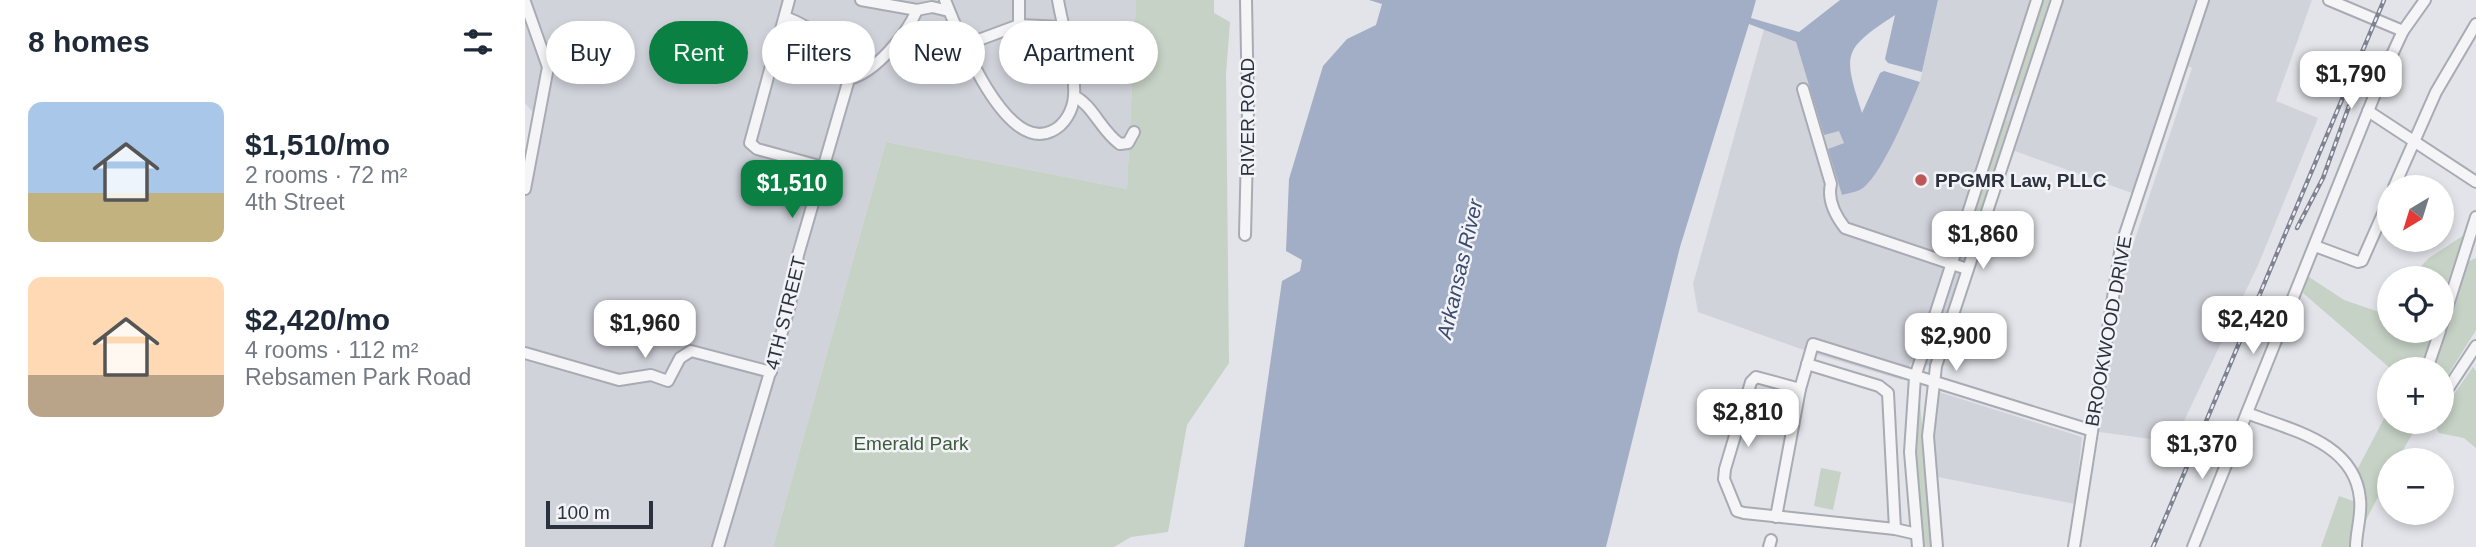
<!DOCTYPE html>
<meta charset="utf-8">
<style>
body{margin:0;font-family:Helvetica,sans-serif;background:#f6f6f7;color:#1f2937;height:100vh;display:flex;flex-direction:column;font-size:26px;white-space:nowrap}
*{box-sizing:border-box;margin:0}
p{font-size:23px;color:#747a83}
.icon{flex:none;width:38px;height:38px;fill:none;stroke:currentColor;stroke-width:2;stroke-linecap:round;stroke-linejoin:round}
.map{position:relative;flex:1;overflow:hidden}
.sheet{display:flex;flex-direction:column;background:#fff;width:525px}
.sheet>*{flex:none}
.hud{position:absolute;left:21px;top:21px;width:665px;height:63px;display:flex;gap:14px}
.needle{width:46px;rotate:218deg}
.tools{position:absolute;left:1852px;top:175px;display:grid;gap:14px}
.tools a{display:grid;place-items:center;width:77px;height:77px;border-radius:50%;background:#fff;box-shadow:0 4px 10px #0003;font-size:35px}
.scale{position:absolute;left:21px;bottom:18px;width:107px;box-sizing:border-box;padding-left:7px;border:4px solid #2c313f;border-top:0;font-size:19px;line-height:24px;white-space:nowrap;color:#2c313f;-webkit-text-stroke:5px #f2f3f7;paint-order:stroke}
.price{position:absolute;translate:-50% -60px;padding:0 16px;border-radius:14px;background:#fff;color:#222;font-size:23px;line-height:46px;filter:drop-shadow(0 2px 4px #0008)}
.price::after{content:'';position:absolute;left:50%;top:42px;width:21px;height:16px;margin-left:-10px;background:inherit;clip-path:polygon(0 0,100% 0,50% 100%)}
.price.on{background:#0b8043;color:#fff}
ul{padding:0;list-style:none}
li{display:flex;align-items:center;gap:21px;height:175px;padding:0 28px}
li span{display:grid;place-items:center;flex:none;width:196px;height:140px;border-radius:14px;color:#555}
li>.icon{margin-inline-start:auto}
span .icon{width:84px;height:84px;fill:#fffc;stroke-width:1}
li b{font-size:30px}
h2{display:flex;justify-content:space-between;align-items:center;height:84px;padding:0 28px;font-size:30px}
.chip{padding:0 24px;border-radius:32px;background:#fff;box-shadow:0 4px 10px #0003;font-size:24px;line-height:63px}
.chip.on{background:#0b8043;color:#fff}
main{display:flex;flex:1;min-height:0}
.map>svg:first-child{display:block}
.built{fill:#d1d3db}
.green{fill:#c6d2c5}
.water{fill:#a2aec5}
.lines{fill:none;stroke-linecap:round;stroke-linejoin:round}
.minor-casing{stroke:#a8abb3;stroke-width:14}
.minor{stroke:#f5f5f8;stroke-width:10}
.rail-casing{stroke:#7e8291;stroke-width:4.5}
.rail{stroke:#f2f3f7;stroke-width:2;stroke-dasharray:5;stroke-linecap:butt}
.poi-dot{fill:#bf5658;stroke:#f2f3f7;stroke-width:2.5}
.labels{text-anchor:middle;stroke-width:5;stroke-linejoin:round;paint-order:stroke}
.street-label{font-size:19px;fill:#2c313f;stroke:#f2f3f7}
.poi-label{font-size:19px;font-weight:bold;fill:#2c313f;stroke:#f2f3f7;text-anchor:start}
.park-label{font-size:19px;fill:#3d593b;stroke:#f2f3f7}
.water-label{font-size:21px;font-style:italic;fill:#3b4b6e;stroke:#f2f3f7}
</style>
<main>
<section class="sheet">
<h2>8 homes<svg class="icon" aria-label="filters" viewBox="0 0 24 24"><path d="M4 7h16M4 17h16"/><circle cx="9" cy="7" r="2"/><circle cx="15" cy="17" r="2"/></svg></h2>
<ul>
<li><span style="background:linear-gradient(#a9c7e8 65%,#c2b280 0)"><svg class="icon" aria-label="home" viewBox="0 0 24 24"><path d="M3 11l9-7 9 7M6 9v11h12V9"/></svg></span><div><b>$1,510/mo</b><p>2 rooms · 72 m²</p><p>4th Street</p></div></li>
<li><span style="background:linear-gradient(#ffd9b3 70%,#b9a48a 0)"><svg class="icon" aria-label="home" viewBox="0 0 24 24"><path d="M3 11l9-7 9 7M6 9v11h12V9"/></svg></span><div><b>$2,420/mo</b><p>4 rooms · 112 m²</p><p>Rebsamen Park Road</p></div></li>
</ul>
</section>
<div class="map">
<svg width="1951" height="547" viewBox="0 0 1951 547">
<rect width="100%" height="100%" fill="#e2e4e9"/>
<g class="built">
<path d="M0,0h611l-9,189 -241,-47 -113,405h-248v-394l9,-39 -9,-11z"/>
<path d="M1413,0h374l-36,101 42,17 -59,145 -85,179 -75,-10 24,-157 69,-207 -15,-6 -45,131 -120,-43 -72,217 -29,-4 -9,17 -87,-26 -117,-42 -5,-28 71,-255 32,13 28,92 16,-4 4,13 -16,6 15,46 36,-29 21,-39 20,-45z"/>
<path d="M1414,392l143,45 -7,67 -137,-27 -6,-48z"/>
</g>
<g class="green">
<path d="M611,0h78v13l16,9 -4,52 3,289 -42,62 -19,107 -37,5 -17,10h-341l113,-405 241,47z"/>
<path d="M1515,0h9l-27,90 -8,6z"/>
<path d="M1479,120l5,1 -41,133 -7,4 -1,-4z"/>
<path d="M1939,235l-23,67v-24h-32l20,-20z"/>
<path d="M1951,258v72l-32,51 -3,-1v-11h-7l33,-107z"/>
<path d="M1781,275l38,25 41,14 4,-6v23h45l-12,38h-31l-88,-76z"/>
<path d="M1948,367l3,4v77l-12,-10 -25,-5 -5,-9 7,-2v-9z"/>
<path d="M1394,392l14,155h-12l-8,-90z"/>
<path d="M1864,409v13h20l-2,7 6,4 -16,27h-8v16l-23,44 -3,-38 -6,-12z"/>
<path d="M1296,468l20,4 -8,38 -19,-4z"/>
<path d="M1814,496l17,6 -5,45h-30z"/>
</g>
<path class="water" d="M844,0h387l-5,18 48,14 41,-32h98l-16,72 -34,-9 -3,-4 10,-44c-53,35 -52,38 -33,98l18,-40 4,-2 36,11c-11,26 -36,89 -57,106 -5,4 -15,5 -21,7l-14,-46 16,-6 -5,-12 -15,4 -28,-93 -47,-18 -69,223 -74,300h-362l38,-266 18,-10 2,-11 -16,-9 3,-72 34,-113 24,-27 29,-14 6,-21z"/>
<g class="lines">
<g class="minor-casing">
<g id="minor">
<path d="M264,0l-39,143 7,6 66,18"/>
<path d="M336,0l56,10 15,-3 17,4"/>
<path d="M420,0c13,33 60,154 107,131 13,-6 21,-21 22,-35 2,-31 -11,-65 -16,-96"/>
<path d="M494,0v25"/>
<path d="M1804,0l74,31"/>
<path d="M0,2l23,65 -23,122"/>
<path d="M440,45l54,-20 44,2"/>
<path d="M324,79c27,-7 58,-45 68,-69"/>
<path d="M1278,89l28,95c-4,16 4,31 14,44l122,41"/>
<path d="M549,96c19,9 27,35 46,48l8,-1 6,-11"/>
<path d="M1843,111l108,71"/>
<path d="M1869,187l42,-95 40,-68"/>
<path d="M720,235l3,-125 -2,-110"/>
<path d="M1790,246l43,16 4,-1 27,-61"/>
<path d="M1916,327l35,-110"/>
<path d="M0,353l94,27 32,-5 17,6 12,-23 11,-7 80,21"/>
<path d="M1282,364l72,22 9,7 7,136"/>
<path d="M1902,369l13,-38"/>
<path d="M1275,389l13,-45 277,86"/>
<path d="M1916,399l35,-53"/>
<path d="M1722,413c43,17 108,29 113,86 2,16 -4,32 -4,48"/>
<path d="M1251,517l24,-128 -44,-12 -5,5 -26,87 -1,10 13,32 7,2 151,16 22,5"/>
<path d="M193,547l72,-242 8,-50 51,-176c-2,-28 -39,-53 -64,-62"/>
<path d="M1244,547l2,-7"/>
<path d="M1393,547l-8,-95 5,-75 122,-377"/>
<path d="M1412,547l-9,-111 8,-70 121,-366"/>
<path d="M1549,547l47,-301 82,-246"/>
<path d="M1668,547l190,-473 20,-43 22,-31"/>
</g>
</g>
<use href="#minor" class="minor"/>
<g class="rail-casing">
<g id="rail">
<path d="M1772,228l26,-50 26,-72"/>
<path d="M1628,547l231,-547"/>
</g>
</g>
<use href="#rail" class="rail"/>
</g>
<circle class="poi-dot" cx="1396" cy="180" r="7"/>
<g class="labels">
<g class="street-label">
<text transform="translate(722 117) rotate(-90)" y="7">RIVER ROAD</text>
<text transform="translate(260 313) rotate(-76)" y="7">4TH STREET</text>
<text transform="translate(1583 331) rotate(-80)" y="7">BROOKWOOD DRIVE</text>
</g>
<g class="poi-label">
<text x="1410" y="187">PPGMR Law, PLLC</text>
</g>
<g class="park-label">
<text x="386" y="450">Emerald Park</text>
</g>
<g class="water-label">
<text transform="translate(935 269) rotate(-77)" y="7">Arkansas River</text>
</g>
</g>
</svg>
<div class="tools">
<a><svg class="needle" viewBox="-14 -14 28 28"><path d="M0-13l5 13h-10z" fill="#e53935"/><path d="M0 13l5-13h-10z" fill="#747a83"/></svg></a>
<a><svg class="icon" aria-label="locate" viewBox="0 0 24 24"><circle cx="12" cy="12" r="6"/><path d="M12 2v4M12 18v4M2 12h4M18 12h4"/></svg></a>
<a>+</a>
<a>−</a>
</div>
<div class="scale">100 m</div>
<b class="price" style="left:1826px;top:111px">$1,790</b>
<b class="price on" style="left:267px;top:220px">$1,510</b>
<b class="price" style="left:1458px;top:271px">$1,860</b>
<b class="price" style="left:1728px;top:356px">$2,420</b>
<b class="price" style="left:120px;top:360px">$1,960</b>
<b class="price" style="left:1431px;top:373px">$2,900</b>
<b class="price" style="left:1223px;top:449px">$2,810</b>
<b class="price" style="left:1677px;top:481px">$1,370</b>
<div class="hud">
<a class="chip">Buy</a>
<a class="chip on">Rent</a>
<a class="chip">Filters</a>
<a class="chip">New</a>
<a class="chip">Apartment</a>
</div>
</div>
</main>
